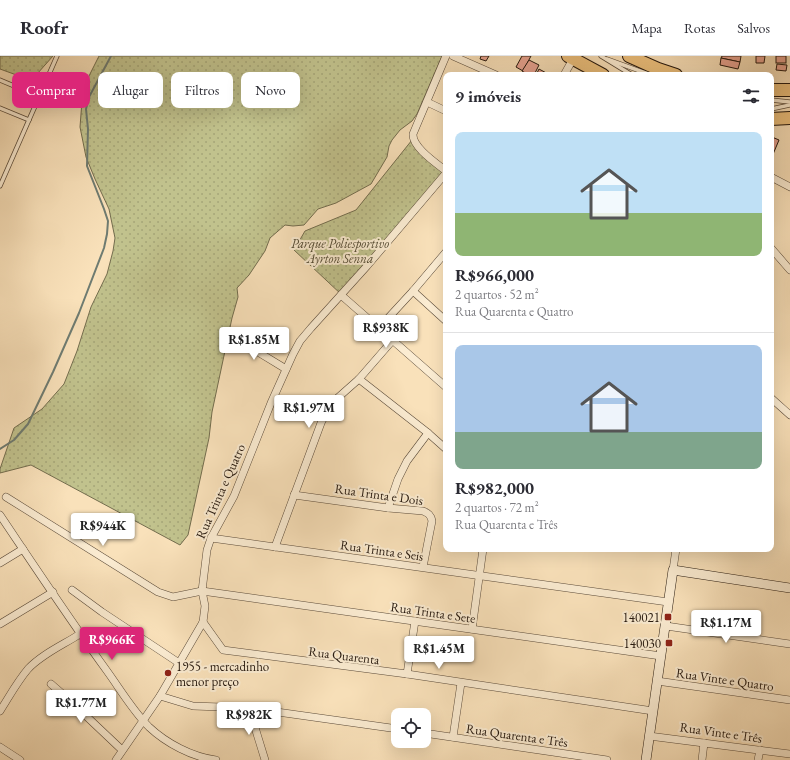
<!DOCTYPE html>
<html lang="pt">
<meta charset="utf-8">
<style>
body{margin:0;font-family:"EB Garamond",serif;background:#f7f7f7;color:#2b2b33;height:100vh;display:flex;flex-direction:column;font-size:15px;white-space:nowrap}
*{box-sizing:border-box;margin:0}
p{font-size:13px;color:#7c7c81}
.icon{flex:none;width:22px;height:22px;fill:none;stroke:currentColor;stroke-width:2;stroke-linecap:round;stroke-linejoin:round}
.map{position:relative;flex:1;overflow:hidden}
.drawer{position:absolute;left:443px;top:16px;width:331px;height:480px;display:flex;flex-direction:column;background:#fff;border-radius:8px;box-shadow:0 4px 16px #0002}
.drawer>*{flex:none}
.top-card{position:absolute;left:12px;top:16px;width:371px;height:36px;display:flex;gap:8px}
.controls{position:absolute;left:391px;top:652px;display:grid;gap:8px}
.controls a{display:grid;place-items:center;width:40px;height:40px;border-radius:8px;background:#fff;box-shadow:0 4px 16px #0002;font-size:20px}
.price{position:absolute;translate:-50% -34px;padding:0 9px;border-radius:4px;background:#fff;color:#222;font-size:13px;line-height:26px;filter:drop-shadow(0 1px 2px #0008)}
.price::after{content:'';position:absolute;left:50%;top:24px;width:12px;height:9px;margin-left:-6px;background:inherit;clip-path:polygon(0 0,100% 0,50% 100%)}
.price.current{background:#db2777;color:#fff}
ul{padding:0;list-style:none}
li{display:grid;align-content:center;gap:8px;height:212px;padding:0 12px}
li+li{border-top:1px solid #e1e1e2}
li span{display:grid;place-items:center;height:124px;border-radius:8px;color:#555}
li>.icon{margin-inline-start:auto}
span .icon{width:72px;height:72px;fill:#fffc;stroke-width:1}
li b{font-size:17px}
h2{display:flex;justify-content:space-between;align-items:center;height:48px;padding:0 12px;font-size:17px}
.pill{padding:0 14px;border-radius:8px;background:#fff;box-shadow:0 4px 16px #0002;font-size:14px;line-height:36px}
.pill.current{background:#db2777;color:#fff}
header{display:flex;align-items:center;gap:24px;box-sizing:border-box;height:56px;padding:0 20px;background:#fff;border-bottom:1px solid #e1e1e2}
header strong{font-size:19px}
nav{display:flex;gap:22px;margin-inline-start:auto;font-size:14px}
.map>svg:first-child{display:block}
.grass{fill:url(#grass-dots);stroke:#736d4e}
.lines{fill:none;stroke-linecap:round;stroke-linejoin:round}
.stream{stroke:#6e7b71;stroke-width:2}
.building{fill:#e8a391;stroke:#25180e}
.lane-casing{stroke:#5a4a39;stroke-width:5}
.street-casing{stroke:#5a4a39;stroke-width:8}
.secondary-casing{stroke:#25180e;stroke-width:10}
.highway-casing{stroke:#25180e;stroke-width:14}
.lane{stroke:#fbecd2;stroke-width:3.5}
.street{stroke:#fbecd2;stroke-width:7}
.secondary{stroke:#fbecd2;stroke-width:9}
.highway{stroke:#ecc07d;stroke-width:12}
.poi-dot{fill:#8f2418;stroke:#fbecd2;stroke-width:1.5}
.labels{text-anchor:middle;stroke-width:4;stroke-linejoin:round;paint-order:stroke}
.park-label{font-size:13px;font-style:italic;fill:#544b34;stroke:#fbecd2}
.street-label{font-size:13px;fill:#25180e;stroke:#fbecd2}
.poi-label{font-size:13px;fill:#25180e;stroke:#fbecd2;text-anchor:end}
</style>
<header>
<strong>Roofr</strong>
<nav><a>Mapa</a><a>Rotas</a><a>Salvos</a></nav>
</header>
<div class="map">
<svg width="790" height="704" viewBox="0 0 790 704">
<defs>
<pattern id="grass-dots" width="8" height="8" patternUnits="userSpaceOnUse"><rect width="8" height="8" fill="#c1c28d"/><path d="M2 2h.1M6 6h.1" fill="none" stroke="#a6a678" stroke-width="1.8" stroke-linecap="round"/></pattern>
</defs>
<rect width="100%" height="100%" fill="#f9e1ba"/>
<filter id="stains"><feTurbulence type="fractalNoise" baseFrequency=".005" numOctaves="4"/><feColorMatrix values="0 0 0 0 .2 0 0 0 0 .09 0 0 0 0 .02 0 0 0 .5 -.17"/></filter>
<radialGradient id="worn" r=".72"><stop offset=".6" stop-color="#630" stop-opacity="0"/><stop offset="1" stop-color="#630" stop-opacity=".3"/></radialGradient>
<g class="grass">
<path d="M0,0h53l-16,18 -15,3 -22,-8z"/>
<path d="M99,0h343l-25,58 -5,7 -12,9 -8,10 -3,6 -2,11 -16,27 -35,19 -18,6 -14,16 -11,1 -8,-1 -15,13 -5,13 -16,24 -12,13 1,9 -6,21 -20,94 -3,26 -21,97 -8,10 -149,-80 -31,8v-4l14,-41 28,-19 22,-25 13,-33 14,-44 16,-33 6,-23 2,-13 -6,-29 -14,-30 -9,-22 -6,-30 3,-39z"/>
<path d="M412,84l34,29 -103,127 -49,-46 11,-19 51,-21z"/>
</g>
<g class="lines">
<path class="stream" d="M0,393l14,-9 14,-16 25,-52 26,-59 25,-65 3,-14 1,-13 -4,-12 -17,-43 1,-37 -2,-20 3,-12 22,-41"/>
</g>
<g class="building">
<path d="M481,0h8l-3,5 -6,-2z"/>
<path d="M522,0h9l-8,15 -7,-4z"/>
<path d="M722,0h19l-1,6 -19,-4z"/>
<path d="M756,0h9l-1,7h-8z"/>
<rect x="776" y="0" width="10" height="7"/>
<path d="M721,2l19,4 -2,7 -18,-4z"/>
<path d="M529,4l10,5 -5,10h-5l-7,-4z"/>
<path d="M777,8l10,1 -1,6 -10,-1z"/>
<path d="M539,13l11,6h-14z"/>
<path d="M772,81l7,3 -8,19v-20z"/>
</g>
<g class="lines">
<g class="lane-casing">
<g id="lane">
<path d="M601,0l31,19"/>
<path d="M607,3l44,16"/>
<path d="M0,24l38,16"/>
<path d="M771,44l19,2"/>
<path d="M0,52l29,12"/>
<path d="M771,53l19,-4"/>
<path d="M0,130l57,-130"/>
</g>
</g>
<g class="street-casing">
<g id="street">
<path d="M453,0l43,19"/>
<path d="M564,19l9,-16"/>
<path d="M427,46l19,9"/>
<path d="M446,115c-10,-8 -34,-24 -33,-37l33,-78"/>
<path d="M771,121l19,10"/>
<path d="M771,192l19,22"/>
<path d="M413,235l33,30"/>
<path d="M341,239l105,92"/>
<path d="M378,273l35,-38 33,-39"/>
<path d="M234,280l19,13 33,20"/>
<path d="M359,323l69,54 18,16"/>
<path d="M771,342l19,17"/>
<path d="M294,439l94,13 35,3c5,2 8,4 9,10l-9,46"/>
<path d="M6,441l152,95 15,5 29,-6 459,65"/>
<path d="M388,452l10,-29 9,-18 21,-28"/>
<path d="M0,459c35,52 70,105 107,156 13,18 26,40 42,56 17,16 43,30 67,33"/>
<path d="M211,482l457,64"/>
<path d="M275,491l46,-124 6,-12 6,-9 26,-23 33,-38"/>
<path d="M0,507l23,-14"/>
<path d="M673,514l3,-21"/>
<path d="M72,534l30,22 77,51"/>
<path d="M203,566l20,28 184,24 246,37"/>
<path d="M0,568l53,-32"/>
<path d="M666,570l124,18"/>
<path d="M472,573l11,-80"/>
<path d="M407,618l8,-53"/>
<path d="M657,625l133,19"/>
<path d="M51,628l15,13 56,53"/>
<path d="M160,640l33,10 56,2 149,21"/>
<path d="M249,652l16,52"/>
<path d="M0,655c9,-14 17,-29 28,-42 14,-15 35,-24 52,-35"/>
<path d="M424,677l183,27"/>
<path d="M649,680l141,18"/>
<path d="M453,681l8,-54"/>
<path d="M0,691l20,13"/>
<path d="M116,704l44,-64 43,-74 2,-16 -3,-15 5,-41 4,-12 23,-42 37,-93 22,-49 7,-13 11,-13 56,-62 79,-93"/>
<path d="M702,704l2,-17"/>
<path d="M758,704l2,-10"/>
</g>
</g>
<g class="secondary-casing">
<path id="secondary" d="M646,704l27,-190 117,18"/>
</g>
<g class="highway-casing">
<g id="highway">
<path d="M568,0l35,19"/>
<path d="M629,0l29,13 18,6"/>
<path d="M771,34h19"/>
<path d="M771,63l19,-1"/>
</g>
</g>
<use href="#lane" class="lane"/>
<use href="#street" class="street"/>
<use href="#secondary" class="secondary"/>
<use href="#highway" class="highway"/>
</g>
<g class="poi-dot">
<rect x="664" y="557" width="8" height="8" rx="2"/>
<rect x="665" y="583" width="8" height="8" rx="2"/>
<circle cx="168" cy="617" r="4"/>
</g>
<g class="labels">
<g class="park-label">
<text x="340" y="192">Parque Poliesportivo<tspan x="340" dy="15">Ayrton Senna</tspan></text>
</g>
<g class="street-label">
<text transform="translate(220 435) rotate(-66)" y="5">Rua Trinta e Quatro</text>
<text transform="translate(379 438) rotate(8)" y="5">Rua Trinta e Dois</text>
<text transform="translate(382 494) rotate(8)" y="5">Rua Trinta e Seis</text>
<text transform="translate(433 556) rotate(8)" y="5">Rua Trinta e Sete</text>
<text transform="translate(344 599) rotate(7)" y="5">Rua Quarenta</text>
<text transform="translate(725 623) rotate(8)" y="5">Rua Vinte e Quatro</text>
<text transform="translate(721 676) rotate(8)" y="5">Rua Vinte e Três</text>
<text transform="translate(517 679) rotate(8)" y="5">Rua Quarenta e Três</text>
</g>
<g class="poi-label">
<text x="660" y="566">140021</text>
<text x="661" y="592">140030</text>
<text x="176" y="615" text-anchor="start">1955 - mercadinho<tspan x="176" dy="15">menor preço</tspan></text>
</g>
</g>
<rect width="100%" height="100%" filter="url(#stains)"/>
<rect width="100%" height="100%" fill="url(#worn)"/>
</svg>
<div class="controls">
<a><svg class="icon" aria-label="locate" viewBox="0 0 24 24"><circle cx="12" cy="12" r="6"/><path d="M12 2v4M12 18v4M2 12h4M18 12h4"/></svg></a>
</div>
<b class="price" style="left:386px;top:293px">R$938K</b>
<b class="price" style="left:254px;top:305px">R$1.85M</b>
<b class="price" style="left:309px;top:373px">R$1.97M</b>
<b class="price" style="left:103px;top:491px">R$944K</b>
<b class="price" style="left:726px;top:588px">R$1.17M</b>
<b class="price current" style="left:112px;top:605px">R$966K</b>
<b class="price" style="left:439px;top:614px">R$1.45M</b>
<b class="price" style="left:81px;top:668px">R$1.77M</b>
<b class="price" style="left:249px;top:680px">R$982K</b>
<div class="top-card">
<a class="pill current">Comprar</a>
<a class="pill">Alugar</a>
<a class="pill">Filtros</a>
<a class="pill">Novo</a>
</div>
<section class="drawer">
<h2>9 imóveis<svg class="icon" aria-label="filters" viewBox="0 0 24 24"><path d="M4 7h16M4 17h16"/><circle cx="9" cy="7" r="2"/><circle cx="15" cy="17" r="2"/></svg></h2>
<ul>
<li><span style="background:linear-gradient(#bfe0f5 65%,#8fb573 0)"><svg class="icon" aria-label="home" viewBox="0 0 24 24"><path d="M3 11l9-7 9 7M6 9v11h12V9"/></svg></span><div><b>R$966,000</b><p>2 quartos · 52 m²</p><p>Rua Quarenta e Quatro</p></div></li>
<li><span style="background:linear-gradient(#a9c7e8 70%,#7fa58c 0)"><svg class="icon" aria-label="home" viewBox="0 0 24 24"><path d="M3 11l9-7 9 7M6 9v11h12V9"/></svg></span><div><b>R$982,000</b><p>2 quartos · 72 m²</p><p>Rua Quarenta e Três</p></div></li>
</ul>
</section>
</div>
